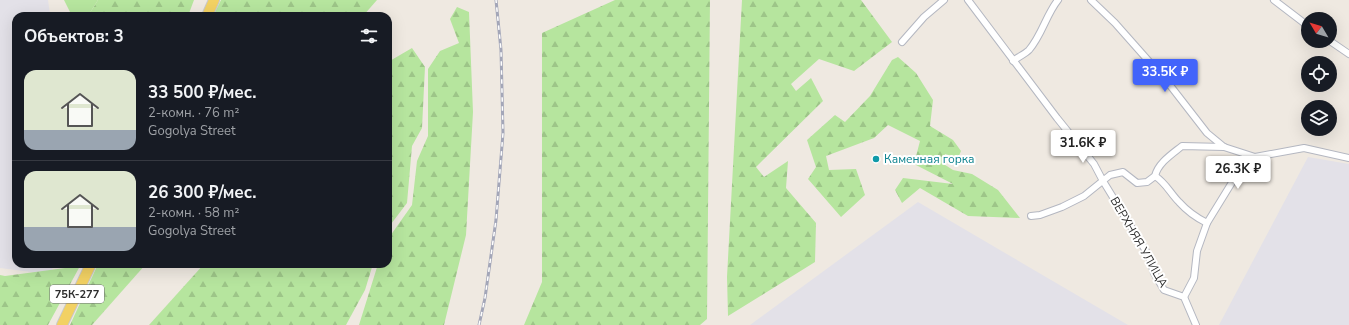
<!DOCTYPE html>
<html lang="ru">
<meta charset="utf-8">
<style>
body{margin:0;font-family:"Nunito Sans",sans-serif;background:#20242c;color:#f1f3f6;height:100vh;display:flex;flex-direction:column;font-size:15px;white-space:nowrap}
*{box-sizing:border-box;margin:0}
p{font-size:13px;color:#9ea1a6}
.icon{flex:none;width:22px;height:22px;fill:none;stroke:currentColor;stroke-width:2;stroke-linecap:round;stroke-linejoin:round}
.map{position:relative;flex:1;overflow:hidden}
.side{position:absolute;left:12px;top:12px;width:380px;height:256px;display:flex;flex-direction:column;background:#171b24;border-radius:12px;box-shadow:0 4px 16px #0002}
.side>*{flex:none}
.needle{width:26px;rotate:308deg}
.fabs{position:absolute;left:1301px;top:12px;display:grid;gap:8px}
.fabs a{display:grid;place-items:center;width:36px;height:36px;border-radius:50%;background:#171b24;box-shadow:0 4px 16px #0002;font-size:20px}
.price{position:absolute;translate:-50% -34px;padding:0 9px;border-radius:4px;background:#fff;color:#222;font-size:13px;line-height:26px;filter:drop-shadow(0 1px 2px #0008)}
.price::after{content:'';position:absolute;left:50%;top:24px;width:12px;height:9px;margin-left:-6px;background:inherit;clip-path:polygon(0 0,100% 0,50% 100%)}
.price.on{background:#4264fb;color:#fff}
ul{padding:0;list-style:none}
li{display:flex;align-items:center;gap:12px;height:100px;padding:0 12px}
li+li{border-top:1px solid #363941}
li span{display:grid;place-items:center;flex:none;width:112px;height:80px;border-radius:12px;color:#555}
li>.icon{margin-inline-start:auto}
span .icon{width:48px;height:48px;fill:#fffc;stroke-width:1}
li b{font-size:17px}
h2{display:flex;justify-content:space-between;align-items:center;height:48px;padding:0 12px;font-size:17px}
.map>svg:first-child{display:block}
.industrial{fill:#e3e1e8}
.forest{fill:url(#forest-firs)}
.garden{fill:#b6e59e}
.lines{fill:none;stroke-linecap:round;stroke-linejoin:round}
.minor-casing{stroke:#b4b7c1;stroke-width:8}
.primary-casing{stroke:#c9c9c9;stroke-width:12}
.minor{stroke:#fff;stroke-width:6}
.primary{stroke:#f2d163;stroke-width:10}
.rail-casing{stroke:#a3a6b8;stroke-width:3}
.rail{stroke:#fff;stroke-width:1.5;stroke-dasharray:4.5;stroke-linecap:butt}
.culture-dot{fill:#0f9aa8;stroke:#fff;stroke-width:1.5}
.labels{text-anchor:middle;stroke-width:4;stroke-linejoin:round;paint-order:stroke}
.shield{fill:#fff;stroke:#6d6d6d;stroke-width:1}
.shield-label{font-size:11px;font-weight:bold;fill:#2e2e2e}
.culture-label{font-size:12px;fill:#0d838f;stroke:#fff;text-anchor:start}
.street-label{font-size:12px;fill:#2e2e2e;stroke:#fff}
</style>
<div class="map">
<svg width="1349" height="325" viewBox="0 0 1349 325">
<defs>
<pattern id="forest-firs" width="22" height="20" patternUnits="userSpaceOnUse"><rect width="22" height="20" fill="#b6e59e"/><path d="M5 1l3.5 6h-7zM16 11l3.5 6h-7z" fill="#9dc588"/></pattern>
</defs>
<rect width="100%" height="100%" fill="#efe9e1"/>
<g class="industrial">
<path d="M0,0h48l2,14 2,2h-36v248h40l-8,10 -48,-6z"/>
<path d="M1308,157l41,7v161h-130z"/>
<path d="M918,202l210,123h-378z"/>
</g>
<g class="forest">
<path d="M98,0h96l-6,16h-100z"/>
<path d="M221,0h156l-14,16h-150z"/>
<path d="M615,0h95l-3,319 -7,6h-176l18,-43v-249z"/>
<path d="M742,0h119l31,42 -38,29 -35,-12 -28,25 5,7 15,-13 12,23 -67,66 8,10 24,-16 -2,27 30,35 -1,39 -87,54 -1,-39z"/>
<path d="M457,7l12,5 4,100 -7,123 -22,90h-85l19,-61h10v-25l24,-34 5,-44 11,-25v-67l12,-18 19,-8 -9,-24z"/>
<path d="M412,48l13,19 -3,61 -10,18 -5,57 -19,25v-166z"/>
<path d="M898,57l18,16 17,27 -3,26 23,14 8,11 -3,7 -13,-4 -3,9 11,7 19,4 26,16 22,28 -52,-2 -48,-28 -18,15 -7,-13 8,-12 50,6 -39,-20 6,-23 -32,-16 -14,13 -48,18 3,14 27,-1 9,26 -24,22 -33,-38 8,-12 -9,-27 28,-25 10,7 25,-26 22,-36z"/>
<path d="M98,264h48l-54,61h-22z"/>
<path d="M204,264h169l-8,26 -19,35h-197z"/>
<path d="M80,266l-32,59h-48v-50l5,1z"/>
</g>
<path class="garden" d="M64,0h34l-10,16h-16z"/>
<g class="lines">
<g class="minor-casing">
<g id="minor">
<path d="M968,0l89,118 37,46 9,17 46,75 5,17 10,17 20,7 12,28"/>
<path d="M1091,0l24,23 54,61 38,49 17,14 31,10"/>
<path d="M1274,0l34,26"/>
<path d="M1330,41l19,13"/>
<path d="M902,42l22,-25 20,-17"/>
<path d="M1013,61c5,-4 12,-7 16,-11 13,-15 17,-35 29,-50"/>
<path d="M1155,176c11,7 15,17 24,26 8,9 18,16 28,21"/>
<path d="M1031,216l9,-1 22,-8 22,-11 26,-21 13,-3 14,11 10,-1 8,-6c3,-13 17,-22 27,-30l42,1"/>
<path d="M1184,297l10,-19 3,-27 10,-28 32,-52 16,-14 49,-9 45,10"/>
</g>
</g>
<g class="primary-casing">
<g id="primary">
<path d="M207,16l7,-16"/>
<path d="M62,325l29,-61"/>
</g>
</g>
<use href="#minor" class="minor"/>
<use href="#primary" class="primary"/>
<g class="rail-casing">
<path id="rail" d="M479,325l6,-27 11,-78 7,-87 -2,-83 -5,-50"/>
</g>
<use href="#rail" class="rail"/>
</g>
<circle class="culture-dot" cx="876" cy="159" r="4"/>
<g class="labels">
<rect class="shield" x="50" y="285" width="54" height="18" rx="3"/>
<g class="shield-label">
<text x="77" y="298">75К-277</text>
</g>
<g class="culture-label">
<text x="884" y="163">Каменная горка</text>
</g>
<g class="street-label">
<text transform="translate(1139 242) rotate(60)" y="4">ВЕРХНЯЯ УЛИЦА</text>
</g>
</g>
</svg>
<div class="fabs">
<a><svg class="needle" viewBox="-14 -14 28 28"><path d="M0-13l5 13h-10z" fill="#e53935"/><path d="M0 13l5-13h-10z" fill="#9ea1a6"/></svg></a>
<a><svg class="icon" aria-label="locate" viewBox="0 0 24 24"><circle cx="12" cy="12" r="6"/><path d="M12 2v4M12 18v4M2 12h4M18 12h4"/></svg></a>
<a><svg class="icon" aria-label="layers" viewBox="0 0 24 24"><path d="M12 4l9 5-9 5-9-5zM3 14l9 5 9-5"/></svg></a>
</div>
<b class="price on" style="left:1165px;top:93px">33.5K ₽</b>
<b class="price" style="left:1083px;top:164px">31.6K ₽</b>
<b class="price" style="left:1238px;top:190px">26.3K ₽</b>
<section class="side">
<h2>Объектов: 3<svg class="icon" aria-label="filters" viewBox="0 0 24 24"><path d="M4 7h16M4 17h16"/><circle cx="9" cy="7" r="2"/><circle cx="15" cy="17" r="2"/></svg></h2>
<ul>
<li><span style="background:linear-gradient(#dfe7d0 75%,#9aa5b1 0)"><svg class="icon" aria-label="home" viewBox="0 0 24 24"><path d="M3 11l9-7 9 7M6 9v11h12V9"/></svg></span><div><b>33 500 ₽/мес.</b><p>2-комн. · 76 m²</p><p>Gogolya Street</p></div></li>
<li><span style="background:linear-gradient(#dfe7d0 70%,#9aa5b1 0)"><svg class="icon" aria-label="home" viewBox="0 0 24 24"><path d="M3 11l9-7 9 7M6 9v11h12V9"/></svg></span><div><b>26 300 ₽/мес.</b><p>2-комн. · 58 m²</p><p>Gogolya Street</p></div></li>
</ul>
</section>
</div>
